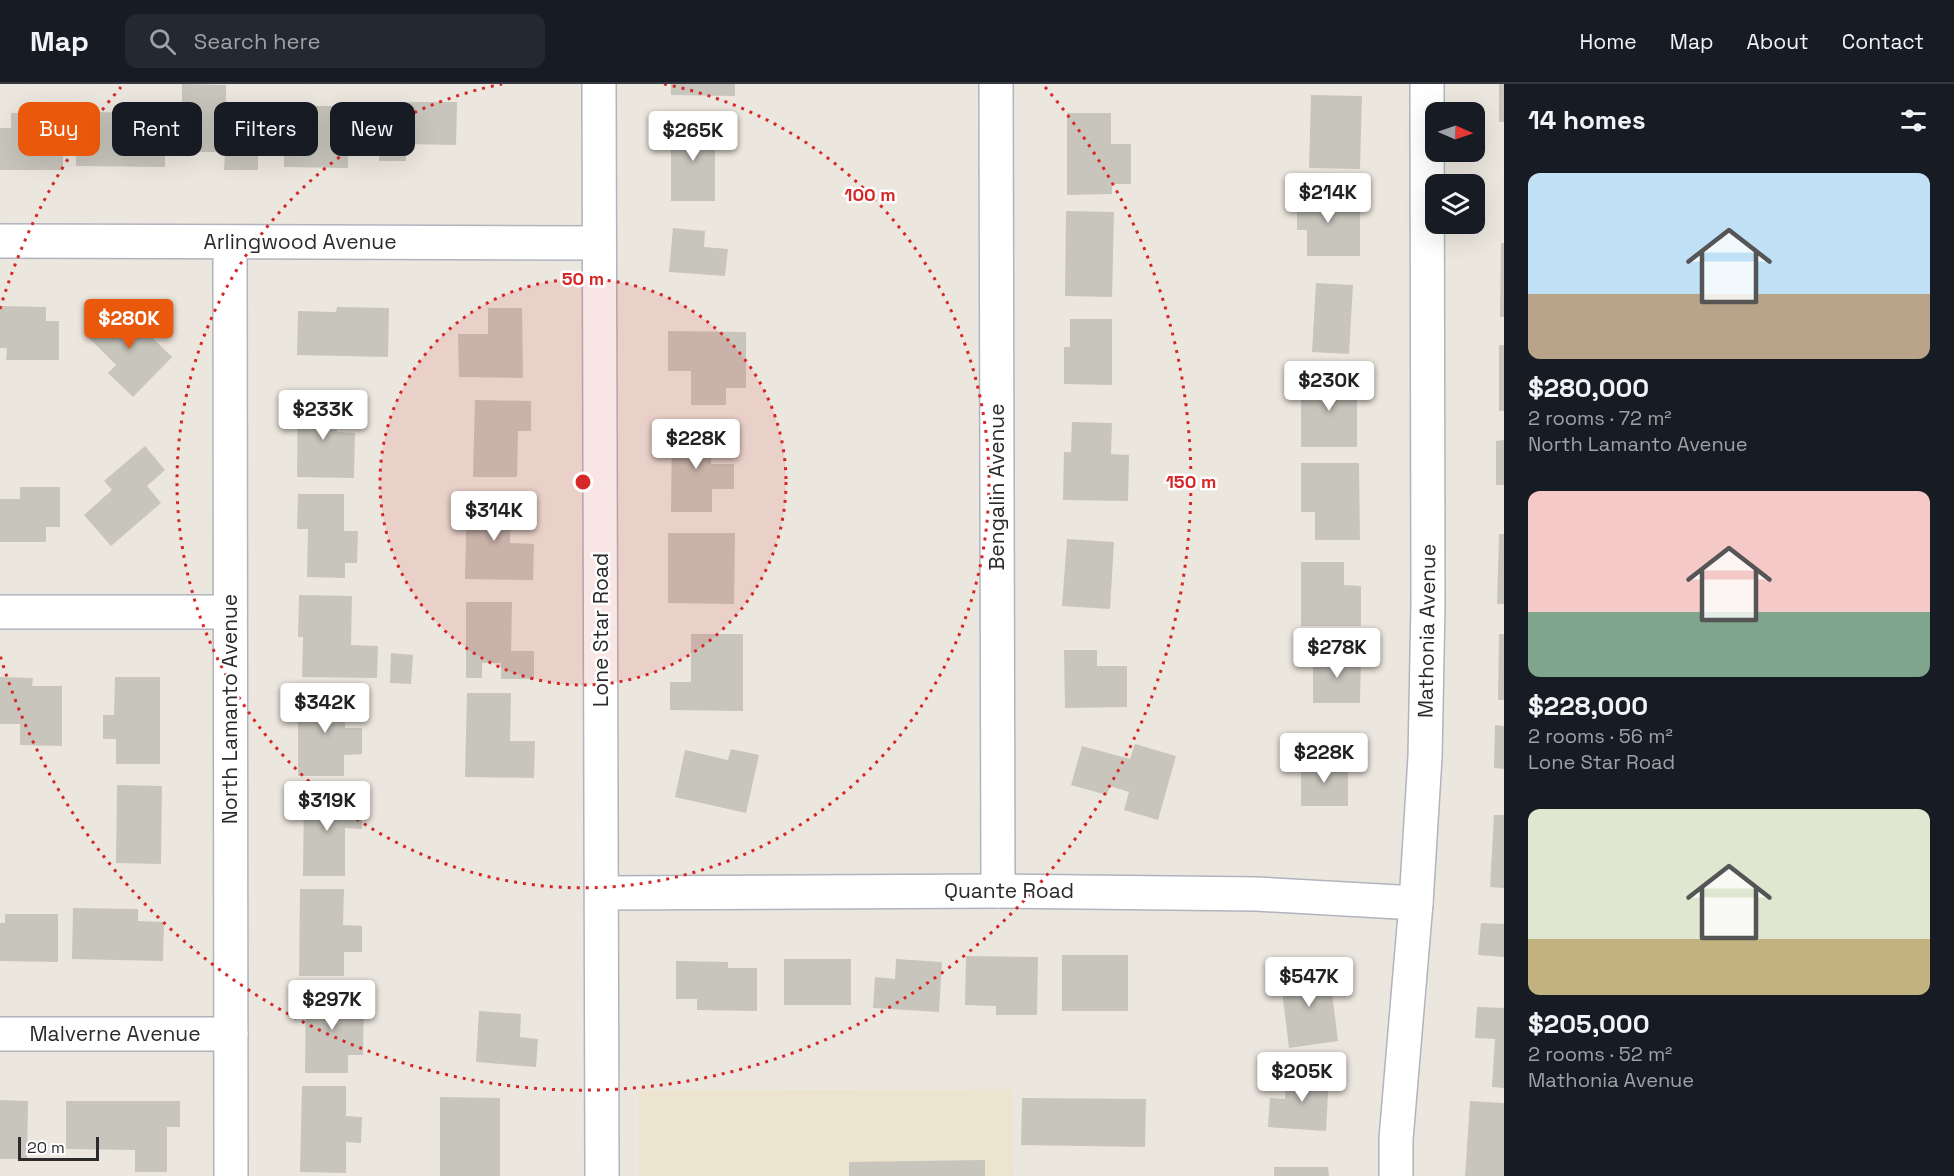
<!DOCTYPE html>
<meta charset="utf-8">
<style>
body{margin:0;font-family:"Space Grotesk",sans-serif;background:#242831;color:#f1f3f6;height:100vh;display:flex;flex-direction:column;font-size:22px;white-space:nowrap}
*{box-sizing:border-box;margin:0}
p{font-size:20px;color:#9ea1a6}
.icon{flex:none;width:33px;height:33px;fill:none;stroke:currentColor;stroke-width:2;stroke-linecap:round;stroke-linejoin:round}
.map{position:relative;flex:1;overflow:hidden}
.drawer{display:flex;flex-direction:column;background:#171b24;width:450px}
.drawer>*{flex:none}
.hud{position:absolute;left:18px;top:18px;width:570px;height:54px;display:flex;gap:12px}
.needle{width:39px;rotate:92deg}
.controls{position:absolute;left:1425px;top:18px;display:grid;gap:12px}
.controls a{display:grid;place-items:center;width:60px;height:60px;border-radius:12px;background:#171b24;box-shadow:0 6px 24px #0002;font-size:30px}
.scale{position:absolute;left:18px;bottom:15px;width:81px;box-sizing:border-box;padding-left:6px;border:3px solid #2b2b2b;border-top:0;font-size:16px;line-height:21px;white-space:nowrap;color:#2b2b2b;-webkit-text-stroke:4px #fff;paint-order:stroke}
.price{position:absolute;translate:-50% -51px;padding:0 14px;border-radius:6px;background:#fff;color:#222;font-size:20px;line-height:39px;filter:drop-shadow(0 2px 3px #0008)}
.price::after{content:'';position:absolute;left:50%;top:36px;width:18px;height:14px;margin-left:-9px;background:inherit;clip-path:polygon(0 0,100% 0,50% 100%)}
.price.current{background:#ea580c;color:#fff}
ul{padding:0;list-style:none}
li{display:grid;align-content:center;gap:12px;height:318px;padding:0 24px}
li span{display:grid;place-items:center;height:186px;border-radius:12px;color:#555}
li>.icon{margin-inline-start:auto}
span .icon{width:108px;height:108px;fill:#fffc;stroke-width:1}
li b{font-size:26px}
h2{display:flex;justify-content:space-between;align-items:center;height:72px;padding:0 24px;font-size:26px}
.tag{padding:0 21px;border-radius:12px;background:#171b24;box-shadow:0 6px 24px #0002;font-size:21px;line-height:54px}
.tag.current{background:#ea580c;color:#fff}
header{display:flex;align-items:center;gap:36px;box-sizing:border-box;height:84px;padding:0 30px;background:#171b24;border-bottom:2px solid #363941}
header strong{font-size:28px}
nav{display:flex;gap:33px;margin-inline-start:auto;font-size:21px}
.search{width:420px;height:54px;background:#242831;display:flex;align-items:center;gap:15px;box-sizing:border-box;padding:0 21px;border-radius:12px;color:#9ea1a6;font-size:22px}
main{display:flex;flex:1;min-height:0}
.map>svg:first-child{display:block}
.education{fill:#ece4cf}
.building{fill:#c8c5bc}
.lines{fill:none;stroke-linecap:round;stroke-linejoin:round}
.minor-casing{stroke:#b1b3be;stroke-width:36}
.minor{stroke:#fff;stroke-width:33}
.ring{fill:none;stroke:#d62828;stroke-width:3;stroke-dasharray:3 6}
.labels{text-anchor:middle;stroke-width:5;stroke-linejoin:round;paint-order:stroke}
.street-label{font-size:21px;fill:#2b2b2b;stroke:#fff}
.centre{fill:#d62828;stroke:#fff;stroke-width:3}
.ring-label{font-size:18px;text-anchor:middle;font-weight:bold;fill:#d62828;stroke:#fff;stroke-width:5;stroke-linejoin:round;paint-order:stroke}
</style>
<header>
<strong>Map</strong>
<div class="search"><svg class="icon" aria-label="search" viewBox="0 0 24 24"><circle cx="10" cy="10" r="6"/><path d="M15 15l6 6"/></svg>Search here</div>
<nav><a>Home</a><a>Map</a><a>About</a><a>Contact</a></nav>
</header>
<main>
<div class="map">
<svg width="1504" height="1092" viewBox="0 0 1504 1092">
<rect width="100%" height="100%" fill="#ece7de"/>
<path class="education" d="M1012,1005l1,87h-374v-85z"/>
<g class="building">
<path d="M182,0l44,1v27l32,1v57h-34l1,-18h-51v-18h8z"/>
<path d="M671,0h64v12l-64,-1z"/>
<rect x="1499" y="0" width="5" height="38"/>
<path d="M1311,11l51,1 -2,73 -51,-1z"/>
<path d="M380,18h77l-1,43 -50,-1v17h-27z"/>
<path d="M284,22h65l-1,62 -64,-1z"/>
<path d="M90,28l58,1v10h17v44l-89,-1 1,-43h13z"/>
<path d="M11,29h42v14h10v43h-63v-42h11z"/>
<path d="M1067,29h44v31h20v40h-19v10l-45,1z"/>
<rect x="671" y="40" width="44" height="77"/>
<path d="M1297,106h46v22h17v44h-53v-26h-10z"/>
<path d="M1066,127l48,1 -2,85 -47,-1z"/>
<path d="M673,144l32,3 -1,16 24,2 -3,27 -56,-4z"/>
<path d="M1501,159h3v74h-4z"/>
<path d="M1316,199l37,2 -4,69 -37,-2z"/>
<path d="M118,220l54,53 -39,40 -25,-24 8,-8 -29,-29z"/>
<path d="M0,222l46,1v14h13v39h-53l1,-12h-7z"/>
<path d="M337,223l52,1 -1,49 -91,-2 1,-44 38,1z"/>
<path d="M488,224h34l1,70 -64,-1 -1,-43h30z"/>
<path d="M1070,235h42v66l-48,-1v-37h6z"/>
<path d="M668,247l78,1v56h-20v17h-35v-34h-23z"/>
<rect x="1499" y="261" width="5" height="66"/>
<rect x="1301" y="293" width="56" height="70"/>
<path d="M298,312l39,1v35l18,1 -1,45 -57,-1z"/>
<path d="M475,316l56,1v30h-13l-1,46h-44z"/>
<path d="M1072,338l40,1 -1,31 18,1 -1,46 -65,-1 1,-48h7z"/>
<path d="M672,342h40l-1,38h23v25h-22v23h-41z"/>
<path d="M1504,356v45h-8v-44z"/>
<path d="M145,362l20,24 -18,16 14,17 -50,43 -27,-31 28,-25 -8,-9z"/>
<path d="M1301,379h58l1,77h-45v-28h-14z"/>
<path d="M20,403h40v40h-14v15h-46v-43h20z"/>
<path d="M298,410h46v37h14l-1,32h-12v15l-38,-1 1,-48h-11z"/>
<path d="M467,411l44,1 -1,47 24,1 -1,36 -68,-1z"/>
<path d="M668,449h67l-1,71 -66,-1z"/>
<path d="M1499,450h5v70h-7z"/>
<path d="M1067,455l47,3 -4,67 -48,-3z"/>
<path d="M1301,478h43v23l17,1v40h-60z"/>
<path d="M299,511l53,1 -1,49 27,1 -1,32 -75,-1 1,-40h-5z"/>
<path d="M466,518h46l-1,49h23v28h-33v-16h-19v15h-16z"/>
<path d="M691,550h52v77l-73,-1v-28h21z"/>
<path d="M1499,550h5v66h-6z"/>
<path d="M1064,566h33v16h30v41l-62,1z"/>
<path d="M391,569l22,2 -2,29 -21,-1z"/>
<path d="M1313,572h48l-1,47h-47z"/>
<path d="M0,593l33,1 -1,8h30v60l-42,-1v-21h-20z"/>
<path d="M115,593h45v87h-44v-25h-13v-24h11z"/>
<path d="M298,607h47v37h17v26l-18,1v21h-46z"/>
<path d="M467,609h44l-1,48h25l-1,37 -69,-1z"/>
<path d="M1495,641l9,1v43l-10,-1z"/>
<path d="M1135,660l41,12 -18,64 -34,-10 5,-18 -19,-6 -3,9 -36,-10 11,-39 48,13z"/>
<path d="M731,665l28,6 -13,58 -71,-16 10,-47 43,10z"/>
<rect x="1301" y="678" width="47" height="44"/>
<path d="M117,701l45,1 -1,78 -45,-1z"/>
<path d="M304,706l41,1v14l17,1v23l-17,-1v48h-42z"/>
<path d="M1494,731h10v73l-14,-1z"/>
<path d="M300,805h44l-1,36 19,1v26h-18v24h-45z"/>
<path d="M73,824l65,1v12l26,1 -1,39 -91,-2z"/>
<path d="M5,830h53v48l-58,-1v-38h5z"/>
<path d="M1481,839l23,1v33l-26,-2z"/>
<rect x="1062" y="871" width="66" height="56"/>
<path d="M966,872l72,1 -1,58h-41v-9l-31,-1z"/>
<rect x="784" y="875" width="67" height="46"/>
<path d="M896,875l46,3 -3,50 -66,-4 2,-31 20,2z"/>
<path d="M676,877l52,1v6h29v43l-60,-1v-11h-21z"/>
<path d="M1329,884l9,73 -49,7 -9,-74z"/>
<path d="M306,906l40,1v10h18l-1,54h-15v18h-43z"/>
<path d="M1477,923l27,1v80l-12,-1 3,-48 -20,-1z"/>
<path d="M479,927l42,3 -1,23 18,2 -2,28 -60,-5z"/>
<path d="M1287,988l42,3 -3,56 -58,-4 2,-29 15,1z"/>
<path d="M302,1002h44v30l16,1 -1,26 -15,-1v31l-46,-1z"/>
<path d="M440,1013l60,1v78h-60z"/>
<path d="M1022,1014l124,1 -1,48 -124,-2z"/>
<path d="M0,1016l28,1 -1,58h-27z"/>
<path d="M66,1017h114v26h-13v45h-32v-22l-69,-1z"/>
<path d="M1470,1017l34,2v73h-39z"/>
<path d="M985,1076v16h-136v-14z"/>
<path d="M1274,1083h54l1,9h-55z"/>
</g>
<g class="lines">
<g class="minor-casing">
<g id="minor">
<path d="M599,0l3,1092"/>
<path d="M996,0l2,807"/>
<path d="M0,157l599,2"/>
<path d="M230,158l1,934"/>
<path d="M0,528h230"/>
<path d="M602,809l396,-2 259,3 159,9"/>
<path d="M0,950h231"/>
<path d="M1396,1092v-37l20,-236 9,-146 3,-152 -1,-521"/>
</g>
</g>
<use href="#minor" class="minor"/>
</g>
<circle cx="583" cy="398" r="203" fill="#d62828" fill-opacity=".12"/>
<g class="ring">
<circle cx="583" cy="398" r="203"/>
<path d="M664 0A406 406 0 1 1 502 0"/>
<path d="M0 225A608 608 0 0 1 121 3M1045 3A608 608 0 1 1 0 571"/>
</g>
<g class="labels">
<g class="street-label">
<text x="300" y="165">Arlingwood Avenue</text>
<text transform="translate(997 403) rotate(-90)" y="7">Bengalin Avenue</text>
<text transform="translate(601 546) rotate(-90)" y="7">Lone Star Road</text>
<text transform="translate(1427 547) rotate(-89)" y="7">Mathonia Avenue</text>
<text transform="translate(230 625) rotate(-90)" y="7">North Lamanto Avenue</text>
<text x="1009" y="814">Quante Road</text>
<text x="115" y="957">Malverne Avenue</text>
</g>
</g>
<circle cx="583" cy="398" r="9" class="centre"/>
<g class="ring-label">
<text x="870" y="117">100 m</text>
<text x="583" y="201">50 m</text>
<text x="1191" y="404">150 m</text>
</g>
</svg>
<div class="controls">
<a><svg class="needle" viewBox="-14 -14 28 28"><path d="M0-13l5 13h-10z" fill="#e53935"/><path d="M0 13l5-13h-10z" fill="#9ea1a6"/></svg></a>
<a><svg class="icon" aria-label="layers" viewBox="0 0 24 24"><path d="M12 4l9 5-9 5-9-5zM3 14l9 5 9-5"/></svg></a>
</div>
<div class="scale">20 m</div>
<b class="price" style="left:693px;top:78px">$265K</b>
<b class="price" style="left:1328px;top:140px">$214K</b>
<b class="price current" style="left:129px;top:266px">$280K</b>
<b class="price" style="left:1329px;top:328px">$230K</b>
<b class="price" style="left:323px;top:357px">$233K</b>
<b class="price" style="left:696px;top:386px">$228K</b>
<b class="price" style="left:494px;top:458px">$314K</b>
<b class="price" style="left:1337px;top:595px">$278K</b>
<b class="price" style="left:325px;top:650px">$342K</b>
<b class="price" style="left:1324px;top:700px">$228K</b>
<b class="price" style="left:327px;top:748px">$319K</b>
<b class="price" style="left:1309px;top:924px">$547K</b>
<b class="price" style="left:332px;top:947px">$297K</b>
<b class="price" style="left:1302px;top:1019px">$205K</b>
<div class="hud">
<a class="tag current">Buy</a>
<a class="tag">Rent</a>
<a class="tag">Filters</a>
<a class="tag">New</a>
</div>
</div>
<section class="drawer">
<h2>14 homes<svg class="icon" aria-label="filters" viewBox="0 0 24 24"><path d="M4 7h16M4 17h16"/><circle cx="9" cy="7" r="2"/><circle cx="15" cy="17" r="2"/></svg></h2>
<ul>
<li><span style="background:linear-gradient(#bfe0f5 65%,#b9a48a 0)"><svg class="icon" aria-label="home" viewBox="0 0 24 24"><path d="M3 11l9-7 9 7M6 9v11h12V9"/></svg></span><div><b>$280,000</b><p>2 rooms · 72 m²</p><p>North Lamanto Avenue</p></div></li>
<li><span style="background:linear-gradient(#f6c9c9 65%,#7fa58c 0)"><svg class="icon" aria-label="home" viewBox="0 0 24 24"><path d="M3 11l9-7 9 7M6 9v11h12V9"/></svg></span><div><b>$228,000</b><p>2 rooms · 56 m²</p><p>Lone Star Road</p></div></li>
<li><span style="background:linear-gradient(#dfe7d0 70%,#c2b280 0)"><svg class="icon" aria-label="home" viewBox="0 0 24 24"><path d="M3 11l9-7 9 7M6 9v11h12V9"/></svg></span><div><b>$205,000</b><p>2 rooms · 52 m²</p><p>Mathonia Avenue</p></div></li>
</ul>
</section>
</main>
